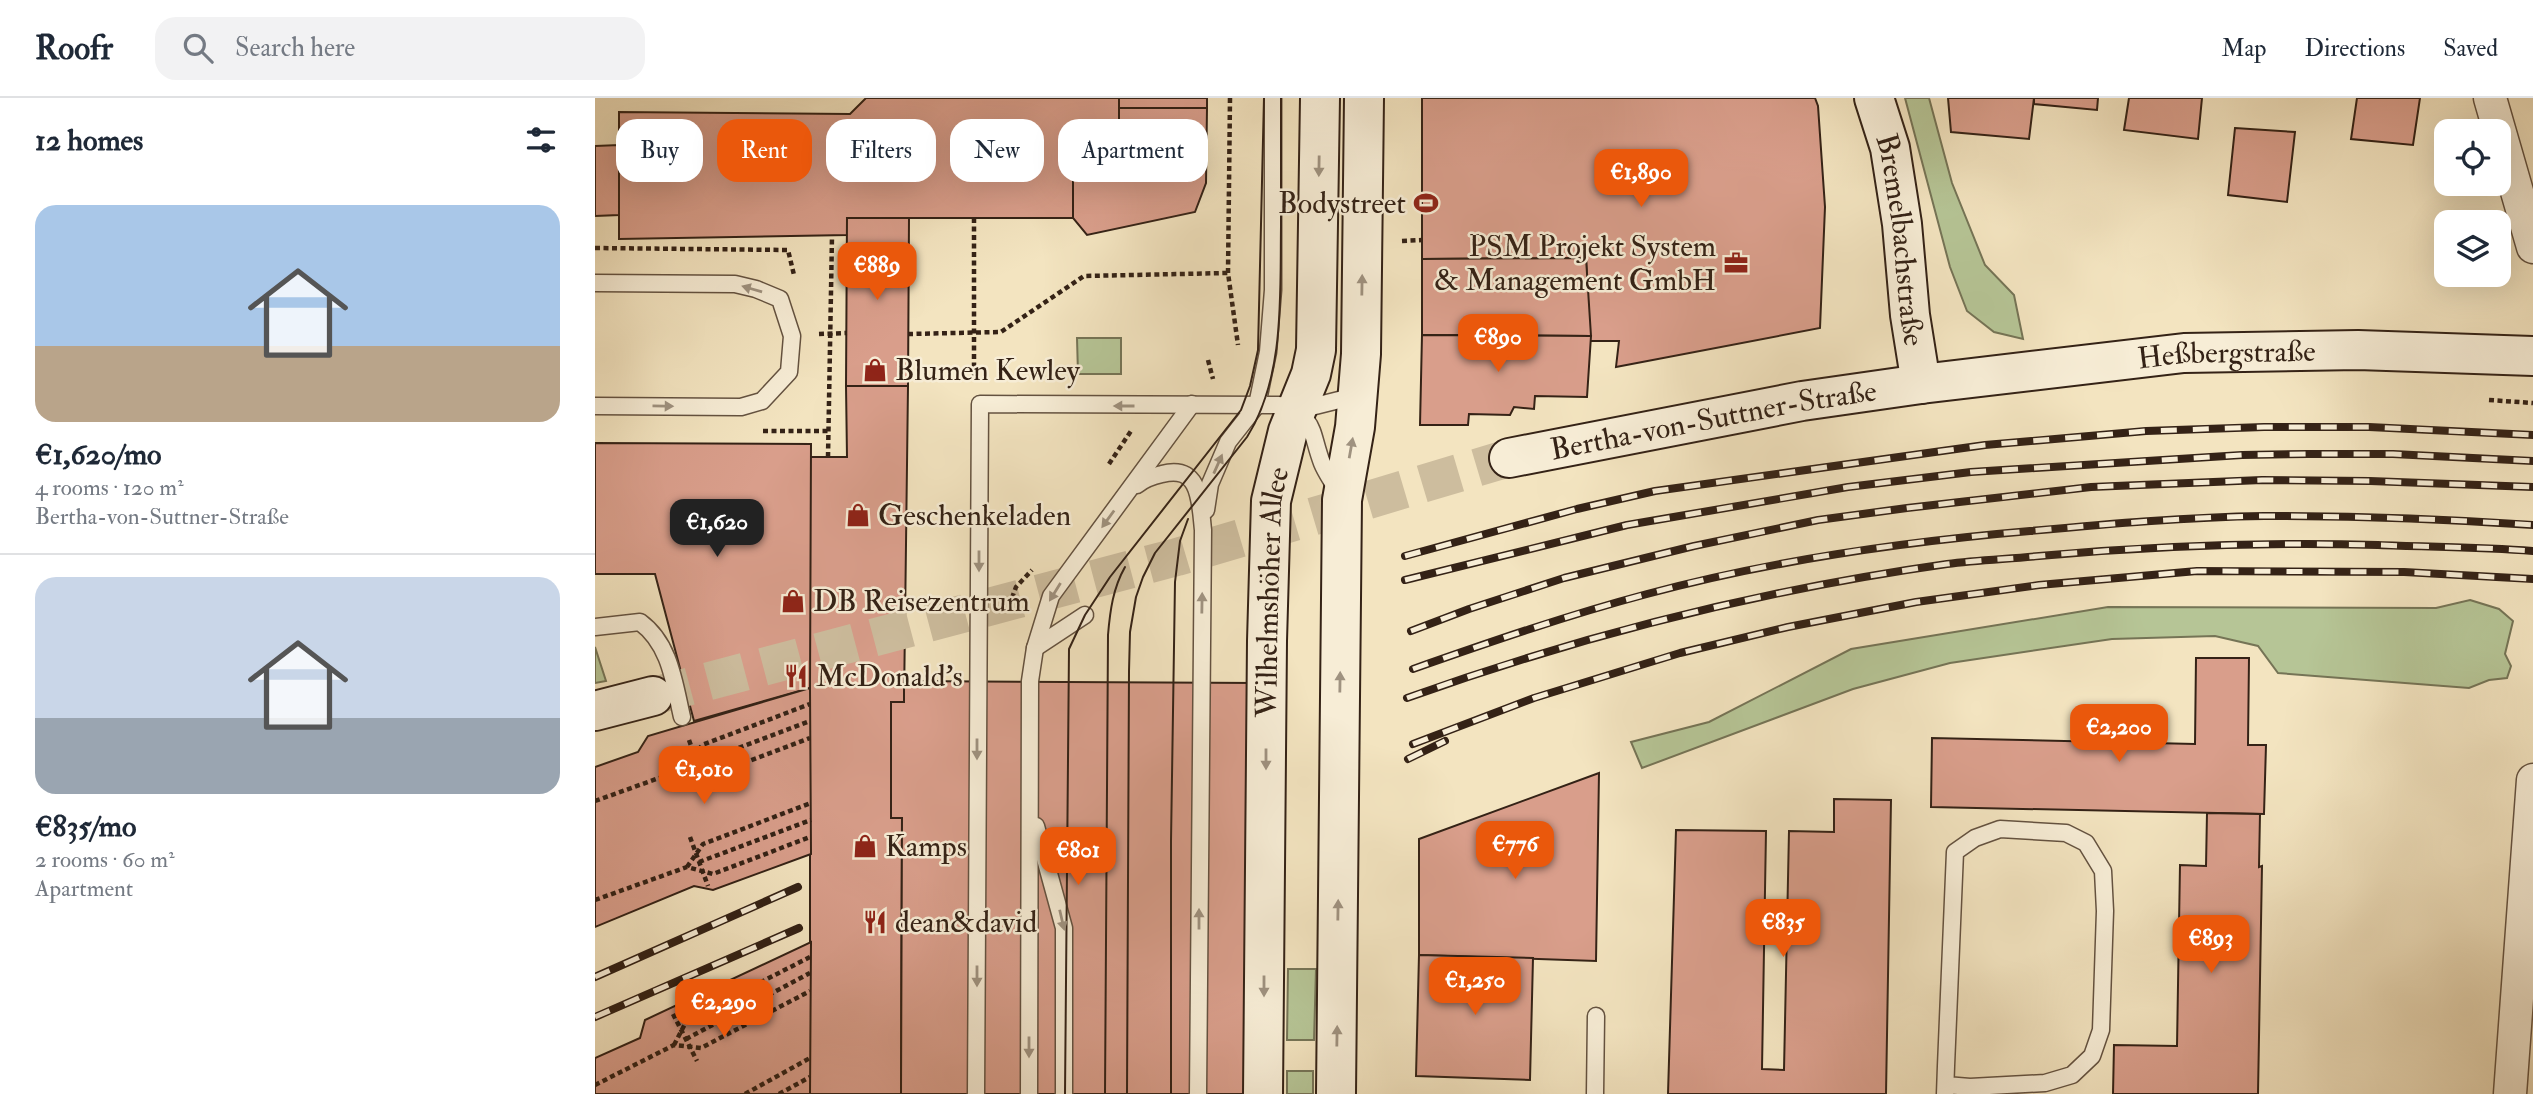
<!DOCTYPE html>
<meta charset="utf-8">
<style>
body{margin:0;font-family:"IM FELL Double Pica",serif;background:#f2f2f3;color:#1f2937;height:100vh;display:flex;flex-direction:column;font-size:26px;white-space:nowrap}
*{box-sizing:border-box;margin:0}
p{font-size:23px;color:#747a83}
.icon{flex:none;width:38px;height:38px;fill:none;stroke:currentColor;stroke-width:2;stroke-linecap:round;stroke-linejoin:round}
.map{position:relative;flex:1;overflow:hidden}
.panel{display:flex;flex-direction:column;background:#fff;width:595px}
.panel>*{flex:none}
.hud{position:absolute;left:21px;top:21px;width:665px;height:63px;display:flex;gap:14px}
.buttons{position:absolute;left:1839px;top:21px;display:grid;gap:14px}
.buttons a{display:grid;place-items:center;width:77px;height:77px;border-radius:14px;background:#fff;box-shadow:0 7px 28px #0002;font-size:35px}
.price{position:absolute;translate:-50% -60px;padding:0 16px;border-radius:14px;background:#ea580c;color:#fff;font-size:23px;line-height:46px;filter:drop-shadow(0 2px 4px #0008)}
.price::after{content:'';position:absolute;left:50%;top:42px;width:21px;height:16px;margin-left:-10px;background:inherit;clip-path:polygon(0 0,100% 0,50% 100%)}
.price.active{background:#222;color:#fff}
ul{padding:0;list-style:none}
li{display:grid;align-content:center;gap:14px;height:371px;padding:0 35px}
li+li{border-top:2px solid #e0e1e3}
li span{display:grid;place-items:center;height:217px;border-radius:21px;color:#555}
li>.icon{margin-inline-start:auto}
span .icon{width:126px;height:126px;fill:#fffc;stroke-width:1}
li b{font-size:30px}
h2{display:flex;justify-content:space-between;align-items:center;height:84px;padding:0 35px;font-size:30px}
.chip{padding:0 24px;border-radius:21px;background:#fff;box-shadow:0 7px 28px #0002;font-size:24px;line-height:63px}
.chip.active{background:#ea580c;color:#fff}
header{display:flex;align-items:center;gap:42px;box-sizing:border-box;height:98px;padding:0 35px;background:#fff;border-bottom:2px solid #e0e1e3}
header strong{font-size:33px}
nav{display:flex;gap:38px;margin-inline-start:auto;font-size:24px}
.search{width:490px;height:63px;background:#f2f2f3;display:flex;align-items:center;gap:18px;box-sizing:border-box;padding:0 24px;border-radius:21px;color:#747a83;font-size:26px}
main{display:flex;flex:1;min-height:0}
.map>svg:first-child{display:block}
.green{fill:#b6c596;stroke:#757456;stroke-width:2}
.building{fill:#d99e8b;stroke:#342216;stroke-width:2}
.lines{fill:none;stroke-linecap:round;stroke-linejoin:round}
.secondary-tunnel{stroke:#cdbd9e;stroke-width:38;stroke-dasharray:38 19;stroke-linecap:butt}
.service-casing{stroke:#645240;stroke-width:19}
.minor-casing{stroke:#645240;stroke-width:35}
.secondary-casing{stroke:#342216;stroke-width:42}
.path{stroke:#342216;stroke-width:4.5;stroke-dasharray:5 3.5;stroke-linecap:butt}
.service{stroke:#f7edd6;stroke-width:16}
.minor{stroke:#f7edd6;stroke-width:32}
.secondary{stroke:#f7edd6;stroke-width:38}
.tram{stroke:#342216;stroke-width:2}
.rail-casing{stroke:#342216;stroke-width:8}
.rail{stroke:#f7edd6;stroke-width:5;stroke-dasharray:16;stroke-linecap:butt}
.oneway{fill:#9f9280}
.labels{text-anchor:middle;stroke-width:5;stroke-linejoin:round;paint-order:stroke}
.poi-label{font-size:30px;fill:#342216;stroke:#f7edd6;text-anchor:start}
.street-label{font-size:30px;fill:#342216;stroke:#f7edd6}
</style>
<header>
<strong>Roofr</strong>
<div class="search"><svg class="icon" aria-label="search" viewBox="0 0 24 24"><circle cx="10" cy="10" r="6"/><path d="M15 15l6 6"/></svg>Search here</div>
<nav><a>Map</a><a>Directions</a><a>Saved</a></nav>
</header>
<main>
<section class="panel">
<h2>12 homes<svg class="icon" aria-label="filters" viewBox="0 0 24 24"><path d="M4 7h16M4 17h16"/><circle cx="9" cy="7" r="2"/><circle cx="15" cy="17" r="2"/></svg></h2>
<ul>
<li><span style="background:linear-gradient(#a9c7e8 65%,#b9a48a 0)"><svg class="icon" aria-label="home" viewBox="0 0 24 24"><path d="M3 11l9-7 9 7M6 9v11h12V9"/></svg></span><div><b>€1,620/mo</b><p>4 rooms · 120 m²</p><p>Bertha-von-Suttner-Straße</p></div></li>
<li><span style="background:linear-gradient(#c9d6e8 65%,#9aa5b1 0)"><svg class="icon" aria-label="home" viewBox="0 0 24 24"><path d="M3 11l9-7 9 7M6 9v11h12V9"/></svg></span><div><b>€835/mo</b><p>2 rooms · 60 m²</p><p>Apartment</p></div></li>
</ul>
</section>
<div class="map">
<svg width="1938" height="996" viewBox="0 0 1938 996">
<rect width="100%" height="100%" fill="#f3e4c0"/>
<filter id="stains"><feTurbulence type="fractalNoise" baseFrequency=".00286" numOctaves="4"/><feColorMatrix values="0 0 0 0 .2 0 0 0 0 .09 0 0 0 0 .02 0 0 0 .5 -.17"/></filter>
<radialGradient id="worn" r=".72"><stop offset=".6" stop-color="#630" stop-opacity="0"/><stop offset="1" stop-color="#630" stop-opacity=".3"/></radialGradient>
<g class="green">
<path d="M1310,0h24l23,85 33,82 29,30 9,44 -29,-7 -27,-21 -17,-44z"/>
<path d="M482,240h44v36h-43z"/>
<path d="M1875,502l29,9 14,12 -8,33 6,12 -4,12 -18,2 -20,8 -191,-15 -20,-27 -43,-10 -103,3 -162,24 -97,26 -211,79 -11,-26 78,-20 142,-73 257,-42 328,1z"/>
<path d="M0,549l11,34 -11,2z"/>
<path d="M693,871h28l-2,71h-27z"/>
<rect x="692" y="973" width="26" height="23"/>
</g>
<g class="building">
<path d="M271,0h253v41l-46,11v68h-226l1,17 -229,4v-127l231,2z"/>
<rect x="524" y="0" width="88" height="10"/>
<path d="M827,0h393l3,8 7,101 -5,121 -204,39 3,-26h-29l-4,-83 -164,1z"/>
<path d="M1353,0h86l-5,41 -78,-7z"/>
<path d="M1439,0h64l-1,12 -63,-6z"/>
<path d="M1534,0h73l-4,41 -74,-9z"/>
<path d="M1762,0h63l-7,47 -62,-6z"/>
<path d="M524,10h88l-1,75 -11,29 -108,23 -14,-17v-68l46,-11z"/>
<path d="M1640,30l60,4 -8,70 -59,-7z"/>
<path d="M24,47v70l-24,1v-70z"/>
<path d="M252,120h62l-1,168h-62z"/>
<path d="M991,160l5,78 -169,-1v-76z"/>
<path d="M827,237l169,1 -4,61 -52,-1 -1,13 -20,-2 -4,8 -41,-1 -1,11h-48z"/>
<path d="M251,288h62l-4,316h-13v116h11l-1,276h-91v-637h37z"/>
<path d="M0,345l216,1 -1,244 -116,33 -39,-147h-60z"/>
<path d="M1601,560h53l-1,87h18l-2,69 -333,-7 1,-69 263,6z"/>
<path d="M309,583l355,2 -3,411h-355l1,-276h-11v-116h13z"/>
<path d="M215,590l1,166 -98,36 -19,-4 -99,41v-160l43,-15 10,-16z"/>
<path d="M1004,675l-3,188 -177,-6v-116z"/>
<path d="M1239,701l57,1 -5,294h-218l8,-264 90,1 -4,238 22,1 5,-239 45,1z"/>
<path d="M1612,715l53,1 -1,53 3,-1 -4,228h-145l1,-49 63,1 3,-181 26,1z"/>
<path d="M216,844l-1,152h-215v-36l45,-20 5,-18z"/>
<path d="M824,857l114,3 -3,122 -114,-4z"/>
</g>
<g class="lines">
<path class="secondary-tunnel" d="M58,598l524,-139 332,-99"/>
<g class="service-casing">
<g id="service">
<path d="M0,185l140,1 21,5 24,10 12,37 -3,36 -27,29 -21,6 -146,-1"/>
<path d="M704,312l60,-15"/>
<path d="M542,387c7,-6 16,-9 25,-11 39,-10 38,29 41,56l-5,564"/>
<path d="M611,412l4,-26 18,-42 29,-37 11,-53 5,-62v-192"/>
<path d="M0,529l45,-5c30,22 34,60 42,95"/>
<path d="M440,550l50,-33"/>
<path d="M441,728l28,102v166"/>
<path d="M381,996l4,-690 299,1c38,12 31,27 43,58 4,10 11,19 16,29"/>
<path d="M434,996l1,-413 5,-33 16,-52 141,-192"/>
<path d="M1000,996l1,-78"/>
<path d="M1350,996l1,-28 9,-214 20,-14 25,-9 66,4 20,10 17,28 2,40 -4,119 -9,26 -20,19 -27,8 -75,4 -24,-2"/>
</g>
</g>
<g class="minor-casing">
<g id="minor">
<path d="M1895,0l43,149"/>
<path d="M1915,996l23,-314"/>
</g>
</g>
<g class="secondary-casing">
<g id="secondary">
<path id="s1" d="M1279,0l16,50 12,76 8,91 11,69"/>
<path id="s2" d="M914,360l293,-57 119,-17 263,-31 174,-3 175,6"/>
<path d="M0,613l58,-15"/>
<path id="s3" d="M668,996l4,-453 4,-140 17,-70 23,-57 5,-24 4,-252"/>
<path d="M741,996l6,-594 13,-73 6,-73 3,-256"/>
</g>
</g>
<g class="path">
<path d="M635,0l-2,175 10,72"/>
<path d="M379,120v160"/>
<path d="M807,143l20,-1"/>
<path d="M0,150l193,2 6,25"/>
<path d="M224,236l28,-1"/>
<path d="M313,236l93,-2 83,-56 144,-3"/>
<path d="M613,262l5,19"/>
<path d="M1894,302l44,3"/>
<path d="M168,333h66"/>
<path d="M233,359l4,-221"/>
<path d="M514,366l22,-33"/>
<path d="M414,508l7,-19 16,-17"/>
<path d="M94,642l17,48"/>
<path d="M104,665l111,-42"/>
<path d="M92,670l25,7 98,-37"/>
<path d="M0,703l92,-33 15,-23 108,-41"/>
<path d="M95,739l18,49"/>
<path d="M104,764l112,-42"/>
<path d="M92,769l16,-23 108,-41"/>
<path d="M0,802l92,-33 26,7 97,-37"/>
<path d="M78,916l24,47"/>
<path d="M91,941l124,-66"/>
<path d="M79,947l13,-25 123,-63"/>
<path d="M0,987l79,-40 27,3 109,-57"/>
<path d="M150,996l65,-36"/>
<path d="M184,996l31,-17"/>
</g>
<use href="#service" class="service"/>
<use href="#minor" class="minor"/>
<use href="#secondary" class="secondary"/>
<g class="tram">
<path d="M470,996l4,-445 16,-34 25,-38 131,-167 9,-24 8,-36 6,-252"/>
<path d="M510,996l3,-459c2,-24 5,-47 17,-68"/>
<path d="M532,996l2,-423 1,-39 6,-35 7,-20 12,-24 92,-116c38,-60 33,-141 34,-210 0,-43 0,-86 0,-129"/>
<path d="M576,996v-253l4,-259 5,-41 8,-22"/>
</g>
<g class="rail-casing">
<g id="rail">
<path d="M810,458l172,-47 78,-18 330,-46 161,-14 118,-4h105l164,8"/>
<path d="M810,482l222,-55 221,-38 123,-15 271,-17 66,-1h85l140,7"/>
<path d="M816,533l58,-22 95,-31 130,-32 124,-26 89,-12 184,-21 171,-7 108,1 163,6"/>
<path d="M818,571c77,-27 155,-54 234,-75 126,-34 254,-52 383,-63 78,-7 156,-14 234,-15 90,0 180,3 269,9"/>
<path d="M812,600c176,-63 355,-108 540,-134 30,-4 61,-5 92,-8 113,-10 225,-14 339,-11 52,2 103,2 155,6"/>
<path d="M818,646l121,-46 146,-45 108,-26 128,-25 123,-17 158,-14 207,1 129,7"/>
<path d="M813,661l37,-18"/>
<path d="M0,879l203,-90"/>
<path d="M0,919l204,-89"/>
</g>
</g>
<use href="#rail" class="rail"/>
</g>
<defs><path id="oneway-solid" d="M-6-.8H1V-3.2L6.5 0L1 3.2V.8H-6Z" transform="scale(1.75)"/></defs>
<g class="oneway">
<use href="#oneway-solid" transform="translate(724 68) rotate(91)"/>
<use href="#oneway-solid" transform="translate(767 187) rotate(-89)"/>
<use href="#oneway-solid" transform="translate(157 191) rotate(-164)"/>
<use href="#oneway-solid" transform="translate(68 308) rotate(1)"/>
<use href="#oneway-solid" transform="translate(529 308) rotate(-180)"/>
<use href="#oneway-solid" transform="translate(756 350) rotate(-80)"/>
<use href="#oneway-solid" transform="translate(623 366) rotate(-66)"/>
<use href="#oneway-solid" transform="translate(513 421) rotate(126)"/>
<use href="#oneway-solid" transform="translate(384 463) rotate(90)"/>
<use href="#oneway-solid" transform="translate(460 494) rotate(122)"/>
<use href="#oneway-solid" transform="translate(607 505) rotate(-89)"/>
<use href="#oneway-solid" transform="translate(745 584) rotate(-89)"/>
<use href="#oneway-solid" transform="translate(382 651) rotate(90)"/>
<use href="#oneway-solid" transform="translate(671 661) rotate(90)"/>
<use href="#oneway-solid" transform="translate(743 812) rotate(-89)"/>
<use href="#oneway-solid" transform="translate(604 821) rotate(-90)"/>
<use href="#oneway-solid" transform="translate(467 822) rotate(77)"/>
<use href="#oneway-solid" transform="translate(382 878) rotate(90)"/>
<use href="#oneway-solid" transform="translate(669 888) rotate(90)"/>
<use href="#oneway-solid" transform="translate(742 938) rotate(-89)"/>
<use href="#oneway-solid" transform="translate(434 949) rotate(90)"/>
</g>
<defs>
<g id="stadium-bare" transform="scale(1.89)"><path d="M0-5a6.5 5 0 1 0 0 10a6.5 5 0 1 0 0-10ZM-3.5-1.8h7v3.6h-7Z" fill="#8f2418" stroke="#f7edd6" stroke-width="2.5" paint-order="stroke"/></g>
<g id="office-bare" transform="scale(1.89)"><path d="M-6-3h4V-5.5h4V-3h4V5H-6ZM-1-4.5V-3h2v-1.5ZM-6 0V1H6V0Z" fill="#8f2418" stroke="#f7edd6" stroke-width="2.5" paint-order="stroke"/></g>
<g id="shop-bare" transform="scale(1.89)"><path d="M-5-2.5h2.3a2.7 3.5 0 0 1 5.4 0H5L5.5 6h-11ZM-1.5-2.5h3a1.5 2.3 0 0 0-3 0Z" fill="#8f2418" stroke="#f7edd6" stroke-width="2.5" paint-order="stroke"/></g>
<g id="restaurant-bare" transform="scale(1.89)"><path d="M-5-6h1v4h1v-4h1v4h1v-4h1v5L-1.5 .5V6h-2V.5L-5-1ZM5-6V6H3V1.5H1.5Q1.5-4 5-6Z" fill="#8f2418" stroke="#f7edd6" stroke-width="2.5" paint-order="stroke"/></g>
</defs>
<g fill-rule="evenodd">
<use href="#stadium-bare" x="831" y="105"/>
<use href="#office-bare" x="1141" y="165"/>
<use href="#shop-bare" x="280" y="272"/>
<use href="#shop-bare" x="263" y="417"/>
<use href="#shop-bare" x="198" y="503"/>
<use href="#restaurant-bare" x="201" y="578"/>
<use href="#shop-bare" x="270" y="748"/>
<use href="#restaurant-bare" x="280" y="824"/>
</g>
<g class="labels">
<g class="poi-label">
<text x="811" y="115" text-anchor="end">Bodystreet</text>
<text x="1121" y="158" text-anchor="end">PSM Projekt System<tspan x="1121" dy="34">&amp; Management GmbH</tspan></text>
<text x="300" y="282">Blumen Kewley</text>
<text x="283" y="427">Geschenkeladen</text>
<text x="218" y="513">DB Reisezentrum</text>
<text x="221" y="588">McDonald's</text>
<text x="290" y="758">Kamps</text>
<text x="300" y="834">dean&amp;david</text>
</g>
<g class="street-label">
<text dy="10" stroke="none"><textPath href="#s1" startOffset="145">Bremelbachstraße</textPath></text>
<text dy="10" stroke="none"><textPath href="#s2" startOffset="726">Heßbergstraße</textPath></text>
<text dy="10" stroke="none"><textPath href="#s2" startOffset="208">Bertha-von-Suttner-Straße</textPath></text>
<text dy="10" stroke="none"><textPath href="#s3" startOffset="502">Wilhelmshöher Allee</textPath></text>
</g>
</g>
<rect width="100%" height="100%" filter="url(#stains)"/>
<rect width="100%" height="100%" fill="url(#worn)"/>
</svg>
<div class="buttons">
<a><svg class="icon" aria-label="locate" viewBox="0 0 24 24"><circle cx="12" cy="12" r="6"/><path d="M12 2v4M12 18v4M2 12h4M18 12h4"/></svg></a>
<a><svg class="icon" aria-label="layers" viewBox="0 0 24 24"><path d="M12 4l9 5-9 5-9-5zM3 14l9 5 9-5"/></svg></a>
</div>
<b class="price" style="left:1046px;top:111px">€1,890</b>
<b class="price" style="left:282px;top:204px">€889</b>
<b class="price" style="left:903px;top:276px">€890</b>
<b class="price active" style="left:122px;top:461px">€1,620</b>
<b class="price" style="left:1524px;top:666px">€2,200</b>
<b class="price" style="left:109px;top:708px">€1,010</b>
<b class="price" style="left:920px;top:783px">€776</b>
<b class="price" style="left:483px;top:789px">€801</b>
<b class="price" style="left:1188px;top:861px">€835</b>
<b class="price" style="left:1616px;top:877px">€893</b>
<b class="price" style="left:880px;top:919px">€1,250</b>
<b class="price" style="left:129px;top:941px">€2,290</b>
<div class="hud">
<a class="chip">Buy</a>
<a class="chip active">Rent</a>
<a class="chip">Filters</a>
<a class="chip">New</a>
<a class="chip">Apartment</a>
</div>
</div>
</main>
